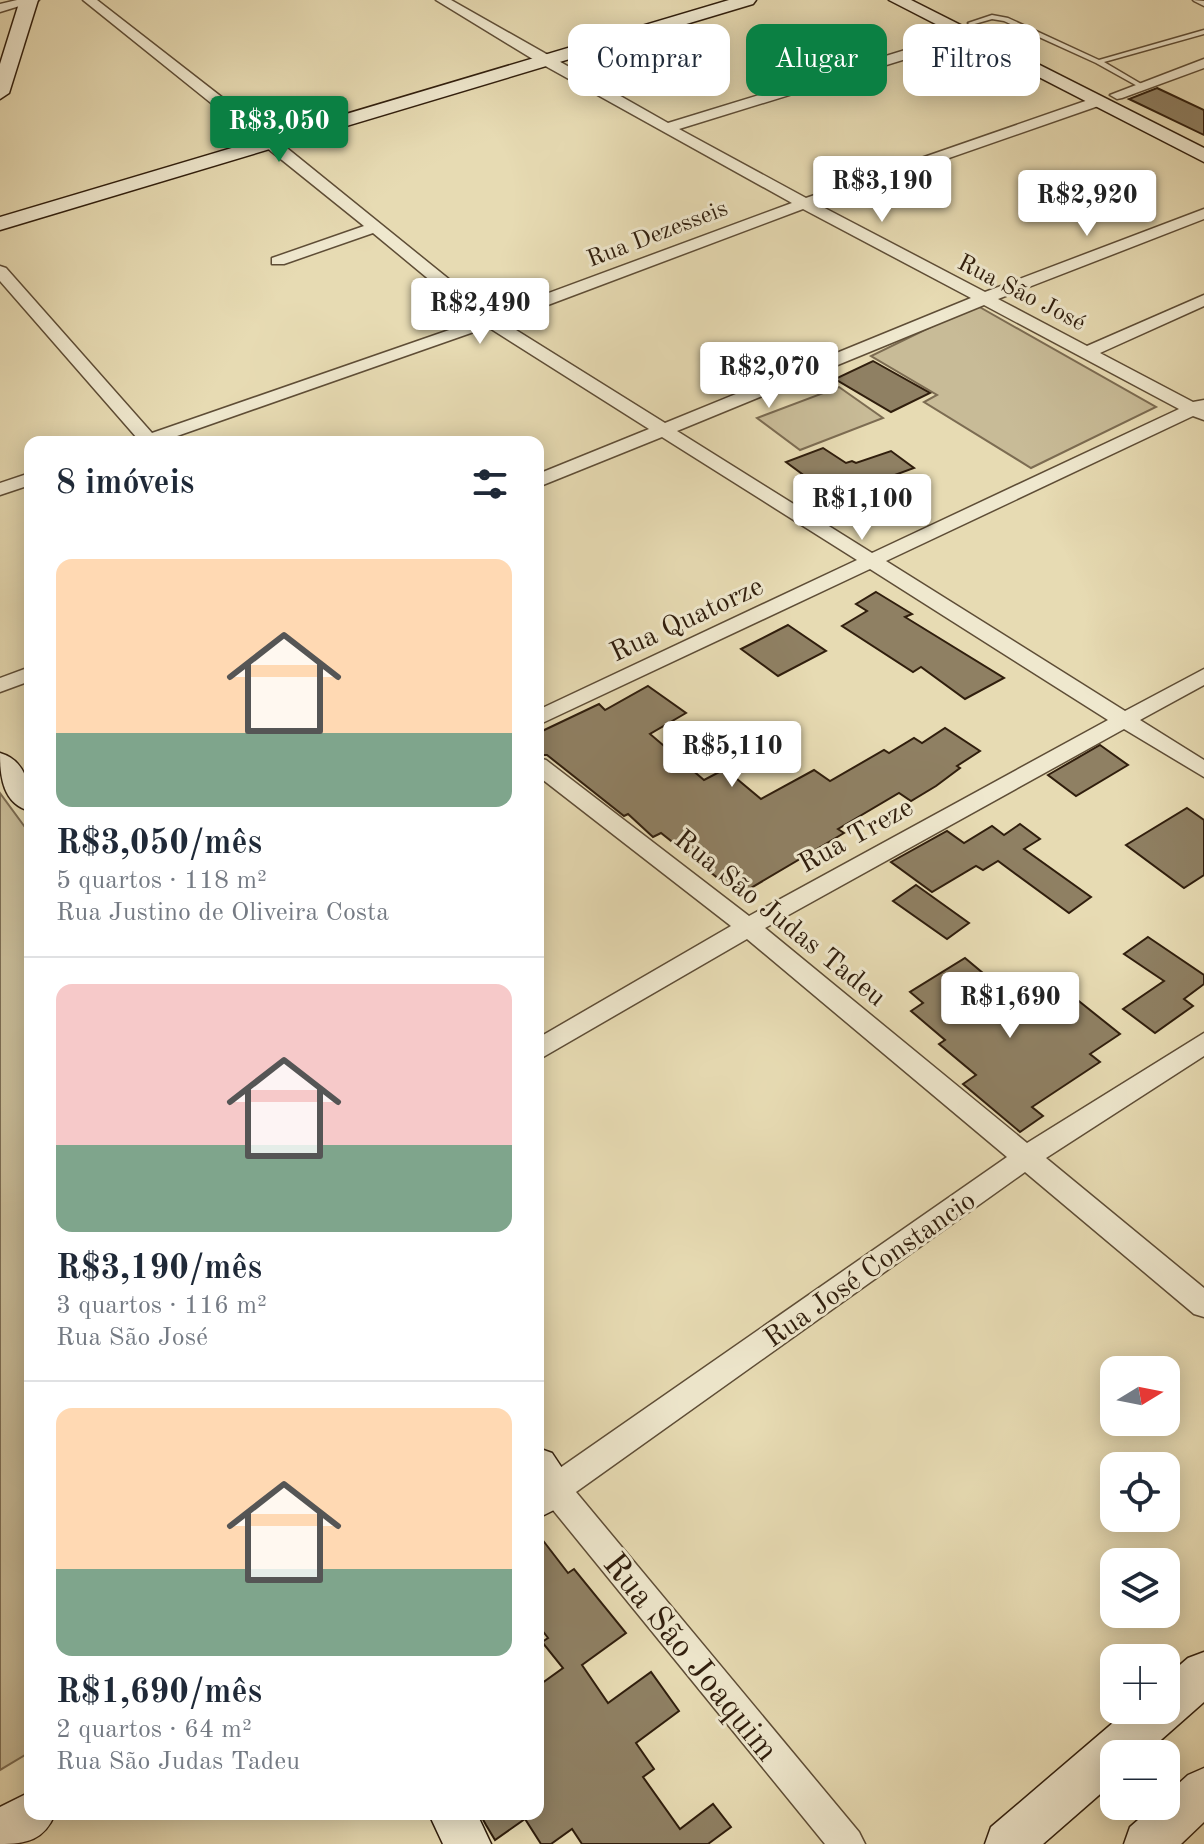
<!DOCTYPE html>
<html lang="pt">
<meta charset="utf-8">
<style>
body{margin:0;font-family:"Old Standard TT",serif;background:#f6f6f7;color:#1f2937;height:100vh;display:flex;flex-direction:column;font-size:30px;white-space:nowrap}
*{box-sizing:border-box;margin:0}
p{font-size:26px;color:#747a83}
.icon{flex:none;width:44px;height:44px;fill:none;stroke:currentColor;stroke-width:2;stroke-linecap:round;stroke-linejoin:round}
.map{position:relative;flex:1;overflow:hidden}
.details{position:absolute;left:24px;top:436px;width:520px;height:1384px;display:flex;flex-direction:column;background:#fff;border-radius:16px;box-shadow:0 4px 20px #0003}
.details>*{flex:none}
.top-card{position:absolute;left:568px;top:24px;width:516px;height:72px;display:flex;gap:16px}
.needle{width:52px;rotate:80deg}
.controls{position:absolute;left:1100px;top:1356px;display:grid;gap:16px}
.controls a{display:grid;place-items:center;width:80px;height:80px;border-radius:16px;background:#fff;box-shadow:0 4px 20px #0003;font-size:40px}
.price{position:absolute;translate:-50% -68px;padding:0 18px;border-radius:8px;background:#fff;color:#222;font-size:26px;line-height:52px;filter:drop-shadow(0 2px 4px #0008)}
.price::after{content:'';position:absolute;left:50%;top:48px;width:24px;height:18px;margin-left:-12px;background:inherit;clip-path:polygon(0 0,100% 0,50% 100%)}
.price.selected{background:#0b8043;color:#fff}
ul{padding:0;list-style:none}
li{display:grid;align-content:center;gap:16px;height:424px;padding:0 32px}
li+li{border-top:2px solid #e0e1e3}
li span{display:grid;place-items:center;height:248px;border-radius:16px;color:#555}
li>.icon{margin-inline-start:auto}
span .icon{width:144px;height:144px;fill:#fffc;stroke-width:1}
li b{font-size:34px}
h2{display:flex;justify-content:space-between;align-items:center;height:96px;padding:0 32px;font-size:34px}
.pill{padding:0 28px;border-radius:16px;background:#fff;box-shadow:0 4px 20px #0003;font-size:28px;line-height:72px}
.pill.selected{background:#0b8043;color:#fff}
.map>svg:first-child{display:block}
.green{fill:#c8bb97;stroke:#7c6c52;stroke-width:2}
.building{fill:#8f8063;stroke:#301e0d;stroke-width:2}
.lines{fill:none;stroke-linecap:round;stroke-linejoin:round}
.lane-casing{stroke:#5e4d36;stroke-width:3}
.street-casing{stroke:#5e4d36;stroke-width:3}
.secondary-casing{stroke:#301e0d;stroke-width:3}
.lane{fill:#efe8ce;fill-rule:evenodd}
.street{fill:#efe8ce;fill-rule:evenodd}
.secondary{fill:#efe8ce;fill-rule:evenodd}
.labels{text-anchor:middle;stroke-width:6;stroke-linejoin:round;paint-order:stroke}
.far-street-label{font-size:24px;fill:#301e0d;stroke:#efe8ce}
.street-label{font-size:28px;fill:#301e0d;stroke:#efe8ce}
.near-street-label{font-size:34px;fill:#301e0d;stroke:#efe8ce}
</style>
<div class="map">
<svg width="1204" height="1844" viewBox="0 0 1204 1844">
<rect width="100%" height="100%" fill="#e7dbb3"/>
<filter id="stains"><feTurbulence type="fractalNoise" baseFrequency=".0025" numOctaves="4"/><feColorMatrix values="0 0 0 0 .2 0 0 0 0 .09 0 0 0 0 .02 0 0 0 .5 -.17"/></filter>
<radialGradient id="worn" r=".72"><stop offset=".6" stop-color="#630" stop-opacity="0"/><stop offset="1" stop-color="#630" stop-opacity=".3"/></radialGradient>
<g class="green">
<path d="M976,305l180,102 -125,61 -107,-66 13,-7 -66,-39z"/>
<path d="M839,387l44,31 -83,32 -43,-32z"/>
<path d="M0,793l30,41v918l-30,18z"/>
</g>
<g class="building">
<path d="M1157,88l47,22v25l-75,-36z"/>
<path d="M873,361l57,32 -39,19 -56,-33z"/>
<path d="M823,448l23,15 6,-2 4,2 35,-12 23,17 -44,16 14,10 -36,14 -62,-46z"/>
<path d="M876,592l36,22 -7,3 99,61 -39,21 -44,-32 -8,5 -71,-46 25,-15 -11,-7z"/>
<path d="M788,625l38,26 -48,25 -37,-27z"/>
<path d="M648,686l38,27 -36,21 54,46 21,-11 36,30 53,-29 16,11 54,-31 5,3 25,-15 8,5 23,-15 35,23 -23,15 3,2 -24,18 -25,15 -12,-8 -61,36 6,4 -105,62 -78,-62 -8,4 -25,-23 -4,2 -77,-61h-9v-22l61,-29 6,6z"/>
<path d="M1100,745l28,20 -52,31 -28,-21z"/>
<path d="M1187,808l17,12v55l-20,13 -58,-43z"/>
<path d="M1020,824l20,15 -16,10 67,48 -22,16 -71,-52 -15,9 -7,-4 -44,26 -41,-30 56,-31 17,12 28,-17 12,9z"/>
<path d="M916,885l53,38 -22,16 -54,-38z"/>
<path d="M1148,937l56,38v9l-20,15 9,7 -38,27 -32,-24 41,-28 -40,-27z"/>
<path d="M965,958l55,46 4,-2 15,12 31,-20 50,40 -30,20 10,8 -68,45 11,9 -23,16 -57,-48 13,-9 -37,-31 6,-4 -34,-29 12,-8 -13,-11z"/>
<path d="M538,1534l30,39 6,-4 52,64 -44,32 26,38 43,-31 28,39 -43,32 18,26 -11,8 37,52 33,-25 18,23 -23,17h-126l-10,-15 -21,15h-10l-16,-25 -30,21 -9,-15 -6,-11h58v-128l25,-18 -21,-26 6,-4 -10,-13z"/>
</g>
<g class="lines">
<g class="lane-casing">
<g id="lane">
<path d="M1193,0l11,1v5l-10,-5z"/>
<path d="M992,15l16,3 91,42 105,-30v4l-100,28 39,23 2,1 -4,2 -45,-25 -92,-42 -12,-2 -21,6 -3,-2z"/>
</g>
</g>
<g class="street-casing">
<g id="street">
<path d="M17,0h22l-39,12v-8z"/>
<path d="M83,0h14l180,140 215,174 300,-111 -261,-145 -95,-58h15l217,123 312,-96h10v6l-311,96 127,69 288,-100h10v6l-287,100 168,88 219,-83v10l-206,80 89,47 117,-51v11l-104,47 93,49 11,-2v20l-11,-4 -307,145 239,150 79,-42v16l-64,35 64,40v17l-80,-48 -359,199 262,215 177,-110v23l-158,102 158,130v29l-10,-3 -169,-142 -449,320 283,340 6,12h-40l-281,-345 -4,-10 4,-10 463,-322 -260,-218 -209,121v-22l193,-112 -193,-150v-18l8,2 203,156 359,-196 -238,-151 -332,156v-15l319,-150 -195,-123 -124,50v-13l111,-45 -161,-102 -328,115h-27l4,-4 -137,-157v-15l6,2 146,165 326,-113 -105,-87 -89,31h-12v-6l92,-32zM803,209l168,89 -306,125 -162,-101zM984,305l195,104 -307,144 -195,-122z"/>
<path d="M1204,59v9l-82,30 -5,1 -7,-4z"/>
<path d="M30,473v12l-30,10v-12z"/>
<path d="M30,667v14l-30,11v-14z"/>
</g>
</g>
<g class="secondary-casing">
<g id="secondary">
<path d="M20,0h18l-29,93 -9,6v-35z"/>
<path d="M729,0h27l-3,4 -753,226v-13z"/>
<path d="M889,0h22l293,148v14z"/>
<path d="M0,753c27,8 30,34 30,58 -27,-7 -30,-34 -30,-58z"/>
<path d="M538,1448l14,5 24,36 -6,13 -32,16z"/>
<path d="M1204,1652v50l-59,52h-31v28l-71,62h-58l6,-17 137,-117h38v-33l22,-19z"/>
<path d="M1204,1768v54l-23,22h-57l6,-17 24,-21h12v-11l22,-20z"/>
<path d="M30,1792v22h25c-11,26 -28,30 -55,30v-37z"/>
<path d="M429,1814h48l14,30h-48z"/>
</g>
</g>
<use href="#lane" class="lane"/>
<use href="#street" class="street"/>
<use href="#secondary" class="secondary"/>
</g>
<g class="labels">
<g class="far-street-label">
<text transform="translate(657 233) rotate(-21)" y="8">Rua Dezesseis</text>
<text transform="translate(1022 292) rotate(27)" y="8">Rua São José</text>
</g>
<g class="street-label">
<text transform="translate(686 618) rotate(-25)" y="10">Rua Quatorze</text>
<text transform="translate(855 834) rotate(-29)" y="10">Rua Treze</text>
<text transform="translate(781 917) rotate(39)" y="10">Rua São Judas Tadeu</text>
<text transform="translate(869 1268) rotate(-35)" y="10">Rua José Constancio</text>
</g>
<g class="near-street-label">
<text transform="translate(692 1656) rotate(51)" y="12">Rua São Joaquim</text>
</g>
</g>
<rect width="100%" height="100%" filter="url(#stains)"/>
<rect width="100%" height="100%" fill="url(#worn)"/>
</svg>
<div class="controls">
<a><svg class="needle" viewBox="-14 -14 28 28"><path d="M0-13l5 13h-10z" fill="#e53935"/><path d="M0 13l5-13h-10z" fill="#747a83"/></svg></a>
<a><svg class="icon" aria-label="locate" viewBox="0 0 24 24"><circle cx="12" cy="12" r="6"/><path d="M12 2v4M12 18v4M2 12h4M18 12h4"/></svg></a>
<a><svg class="icon" aria-label="layers" viewBox="0 0 24 24"><path d="M12 4l9 5-9 5-9-5zM3 14l9 5 9-5"/></svg></a>
<a>+</a>
<a>−</a>
</div>
<b class="price selected" style="left:279px;top:164px">R$3,050</b>
<b class="price" style="left:882px;top:224px">R$3,190</b>
<b class="price" style="left:1087px;top:238px">R$2,920</b>
<b class="price" style="left:480px;top:346px">R$2,490</b>
<b class="price" style="left:769px;top:410px">R$2,070</b>
<b class="price" style="left:862px;top:542px">R$1,100</b>
<b class="price" style="left:732px;top:789px">R$5,110</b>
<b class="price" style="left:1010px;top:1040px">R$1,690</b>
<div class="top-card">
<a class="pill">Comprar</a>
<a class="pill selected">Alugar</a>
<a class="pill">Filtros</a>
</div>
<section class="details">
<h2>8 imóveis<svg class="icon" aria-label="filters" viewBox="0 0 24 24"><path d="M4 7h16M4 17h16"/><circle cx="9" cy="7" r="2"/><circle cx="15" cy="17" r="2"/></svg></h2>
<ul>
<li><span style="background:linear-gradient(#ffd9b3 70%,#7fa58c 0)"><svg class="icon" aria-label="home" viewBox="0 0 24 24"><path d="M3 11l9-7 9 7M6 9v11h12V9"/></svg></span><div><b>R$3,050/mês</b><p>5 quartos · 118 m²</p><p>Rua Justino de Oliveira Costa</p></div></li>
<li><span style="background:linear-gradient(#f6c9c9 65%,#7fa58c 0)"><svg class="icon" aria-label="home" viewBox="0 0 24 24"><path d="M3 11l9-7 9 7M6 9v11h12V9"/></svg></span><div><b>R$3,190/mês</b><p>3 quartos · 116 m²</p><p>Rua São José</p></div></li>
<li><span style="background:linear-gradient(#ffd9b3 65%,#7fa58c 0)"><svg class="icon" aria-label="home" viewBox="0 0 24 24"><path d="M3 11l9-7 9 7M6 9v11h12V9"/></svg></span><div><b>R$1,690/mês</b><p>2 quartos · 64 m²</p><p>Rua São Judas Tadeu</p></div></li>
</ul>
</section>
</div>
